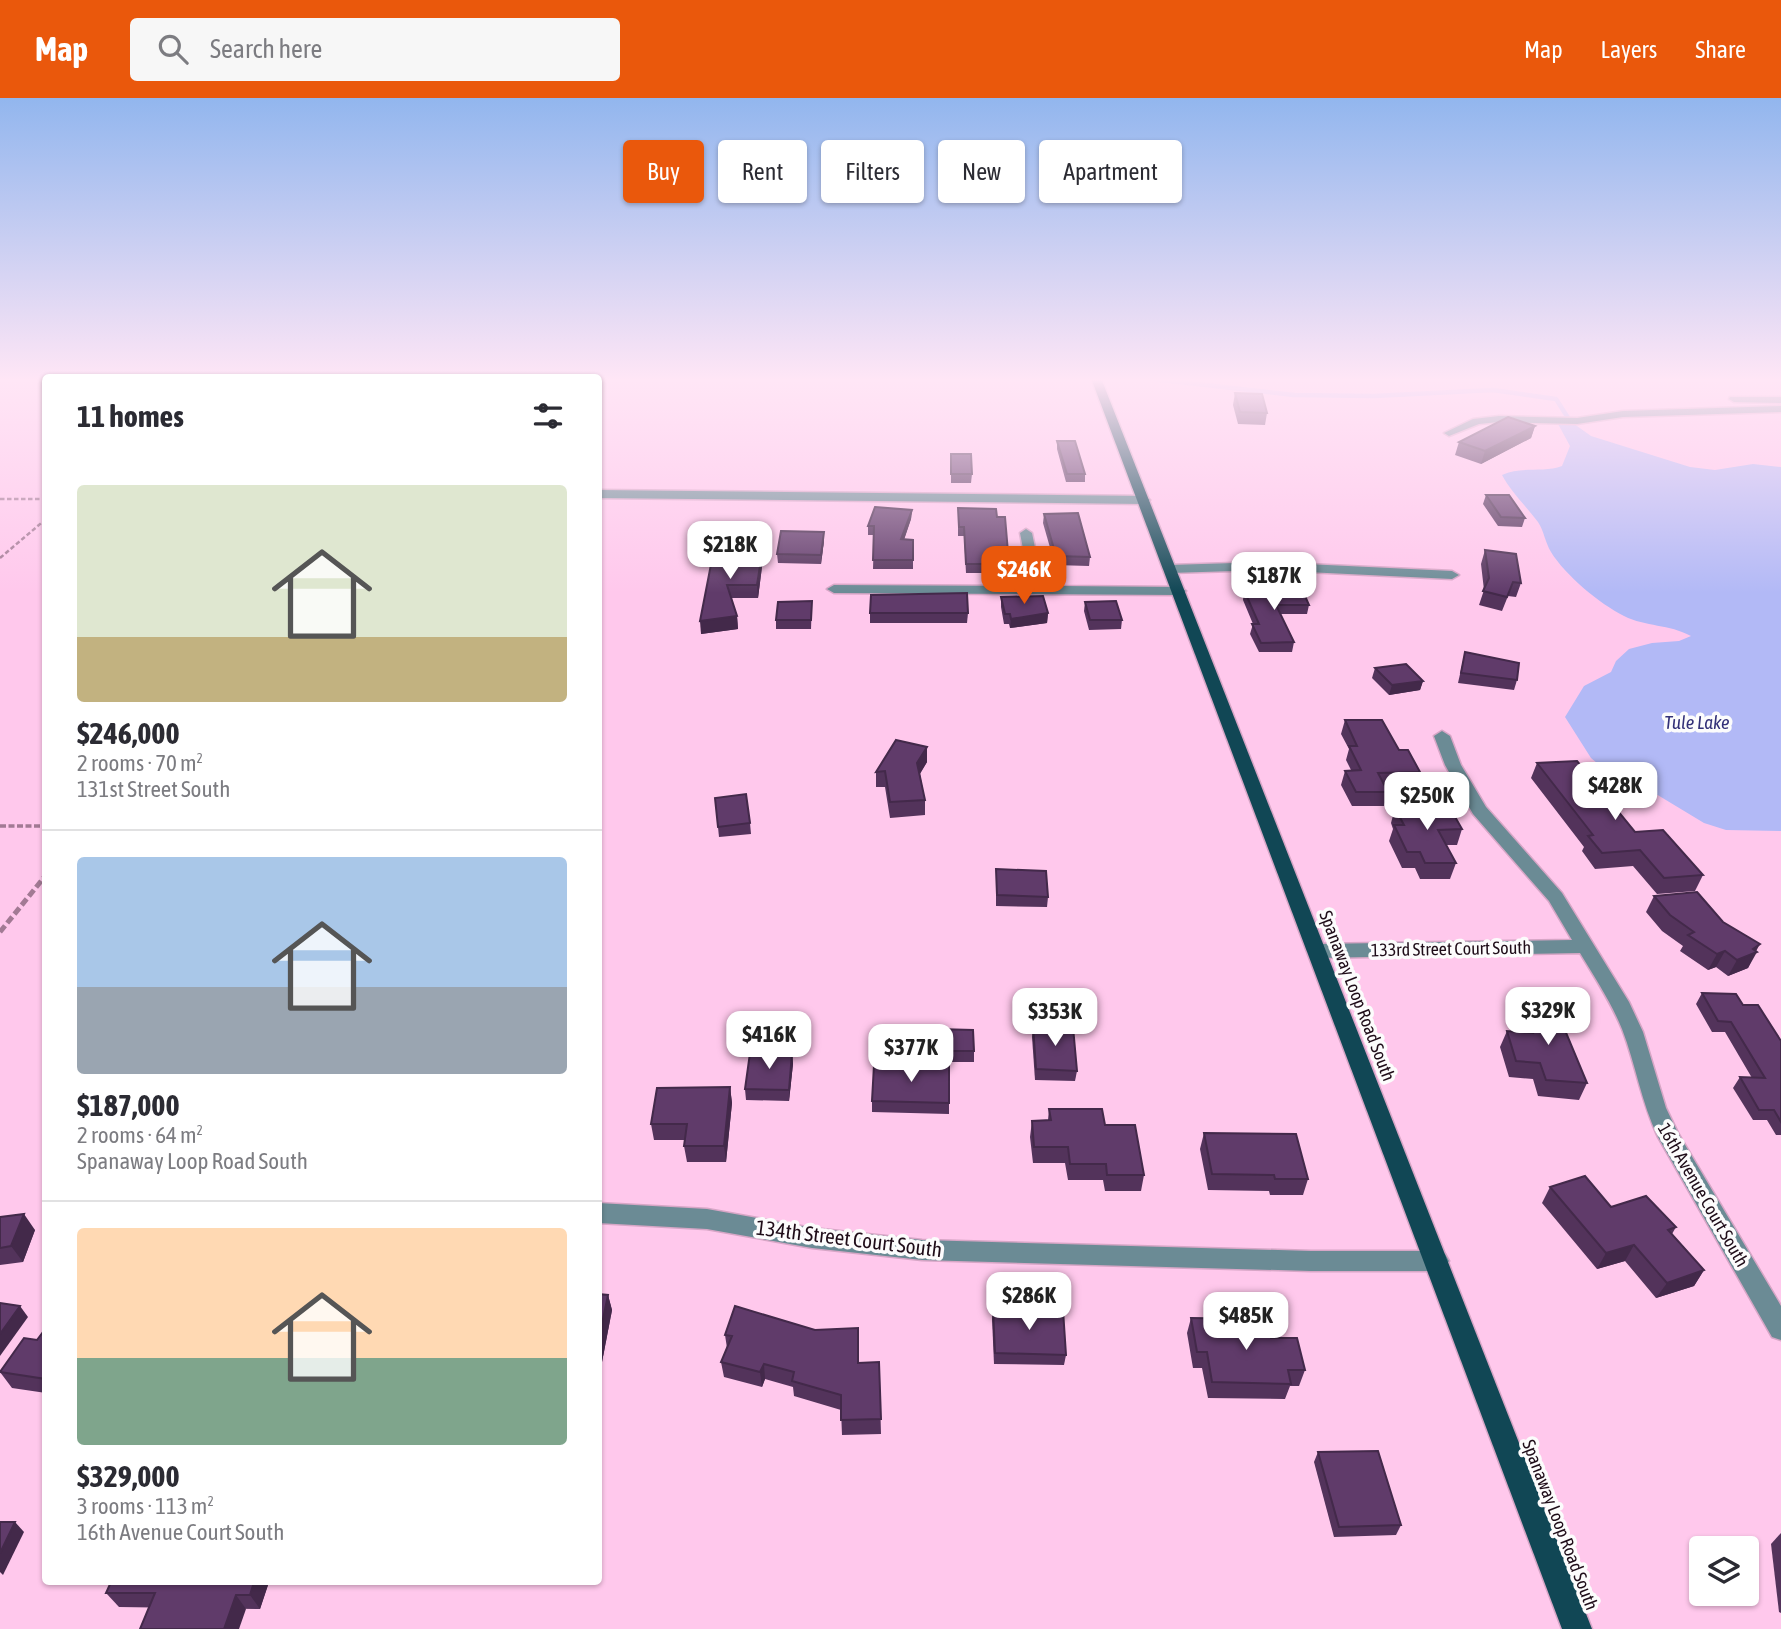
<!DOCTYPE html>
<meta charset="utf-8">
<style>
body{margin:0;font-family:"Asap Condensed",sans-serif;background:#f7f7f7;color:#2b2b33;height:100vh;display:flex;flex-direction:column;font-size:26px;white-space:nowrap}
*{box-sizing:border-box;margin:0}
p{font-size:23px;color:#7c7c81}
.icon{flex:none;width:38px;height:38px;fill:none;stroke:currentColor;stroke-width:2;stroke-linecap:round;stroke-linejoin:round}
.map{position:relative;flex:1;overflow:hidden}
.panel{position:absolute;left:42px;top:276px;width:560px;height:1211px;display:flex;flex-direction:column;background:#fff;border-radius:7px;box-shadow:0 2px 5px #0004}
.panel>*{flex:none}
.hud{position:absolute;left:623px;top:42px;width:665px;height:63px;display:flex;gap:14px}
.controls{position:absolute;left:1689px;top:1438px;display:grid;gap:14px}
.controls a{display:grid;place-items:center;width:70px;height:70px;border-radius:7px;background:#fff;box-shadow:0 2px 5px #0004;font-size:35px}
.price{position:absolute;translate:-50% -60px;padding:0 16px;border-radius:14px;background:#fff;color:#222;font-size:23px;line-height:46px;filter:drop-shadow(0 2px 4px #0008)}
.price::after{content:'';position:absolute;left:50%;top:42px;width:21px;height:16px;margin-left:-10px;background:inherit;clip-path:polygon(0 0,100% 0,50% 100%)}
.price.active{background:#ea580c;color:#fff}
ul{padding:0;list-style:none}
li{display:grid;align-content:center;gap:14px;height:371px;padding:0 35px}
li+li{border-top:2px solid #e1e1e2}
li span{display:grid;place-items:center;height:217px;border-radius:7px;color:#555}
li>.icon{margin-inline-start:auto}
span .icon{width:126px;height:126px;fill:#fffc;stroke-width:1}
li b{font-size:30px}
h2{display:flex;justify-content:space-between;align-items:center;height:84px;padding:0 35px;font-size:30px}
.chip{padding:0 24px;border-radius:7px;background:#fff;box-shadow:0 2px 5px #0004;font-size:24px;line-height:63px}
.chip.active{background:#ea580c;color:#fff}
header{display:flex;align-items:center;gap:42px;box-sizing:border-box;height:98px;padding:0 35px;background:#ea580c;color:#fff}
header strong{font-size:33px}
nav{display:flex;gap:38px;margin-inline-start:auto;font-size:24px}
.search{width:490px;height:63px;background:#f7f7f7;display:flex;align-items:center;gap:18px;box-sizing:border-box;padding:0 24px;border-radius:7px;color:#7c7c81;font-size:26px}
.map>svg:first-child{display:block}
.water{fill:#b2b9f6}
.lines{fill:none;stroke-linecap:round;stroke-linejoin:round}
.stream{stroke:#b2b9f6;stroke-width:4.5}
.minor-casing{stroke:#d7a6c6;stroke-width:3}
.major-casing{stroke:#d7a6c6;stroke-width:3}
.path-far2{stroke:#a27a94;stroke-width:2.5;stroke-dasharray:4.5 2.5;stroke-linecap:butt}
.path-far1{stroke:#a27a94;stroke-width:3.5;stroke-dasharray:6 2.5;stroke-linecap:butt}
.path{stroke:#a27a94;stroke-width:5;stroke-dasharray:8 3.5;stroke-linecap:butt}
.minor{fill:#6b8b95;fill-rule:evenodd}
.major{fill:#114755;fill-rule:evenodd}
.wall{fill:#53335b}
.shaded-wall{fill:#43294a}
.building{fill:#603b6a;stroke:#43294a;stroke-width:2}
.labels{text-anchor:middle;stroke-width:7;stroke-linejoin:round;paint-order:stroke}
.street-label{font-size:18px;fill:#1f0d19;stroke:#fcfcfc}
.water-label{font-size:19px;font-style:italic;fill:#333178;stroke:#fcfcfc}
.near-street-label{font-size:21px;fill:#1f0d19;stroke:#fcfcfc}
</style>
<header>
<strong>Map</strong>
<div class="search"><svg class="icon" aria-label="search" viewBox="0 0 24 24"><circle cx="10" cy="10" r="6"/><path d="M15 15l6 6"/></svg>Search here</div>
<nav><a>Map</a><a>Layers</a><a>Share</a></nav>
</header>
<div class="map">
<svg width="1781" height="1531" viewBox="0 0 1781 1531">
<rect width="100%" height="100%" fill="#ffc8ec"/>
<path class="water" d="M1570,323l21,15 99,31 25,3 38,-6 28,3v364l-55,-1 -22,-7 -48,-29 -46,-20 -19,-16 -26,-41 19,-31 27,-14 5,-11 13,-12 23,-6 27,-2 12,-5c-22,-12 -45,-9 -67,-20 -24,-12 -59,-41 -73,-64 -6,-10 -7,-21 -13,-30 -12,-16 -27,-30 -36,-47 19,-9 41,-2 60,-9l8,-20 -13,-24z"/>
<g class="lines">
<g class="stream">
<path d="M892,280l185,1"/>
<path d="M1116,280h28l150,17 80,1 119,-6 63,9 14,22"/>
</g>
<g class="minor-casing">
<g id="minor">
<path d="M1730,299h51v6l-47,-1 -5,-3z"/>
<path d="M1781,308v6l-158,5 -46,7 -78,-2 -20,2 -30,12 -5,-3 29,-14 26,-3 78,2 46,-7z"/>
<path d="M598,392l546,6 6,4 -6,4 -546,-6z"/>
<path d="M1026,431l6,4 7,34 21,3 2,16 117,1 7,4 -7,4 -345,-2 -7,-4 7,-4 196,1 -10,-53zM1041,477l7,1v10h-5z"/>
<path d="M1266,464l186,9 7,4 -7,4 -186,-9 -96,3 -6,-4 6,-4z"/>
<path d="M1442,633l8,5 11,29 25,42 76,86 67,109 14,30 23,76 12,25 103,173v34l-9,-3 -114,-200c-17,-35 -22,-72 -36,-108 -11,-27 -27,-51 -42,-76l-263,5 -7,-2 -2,-5 2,-5 7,-2 255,-4 -23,-39 -76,-87 -28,-49 -11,-29z"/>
<path d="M598,1105l109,6 105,19 110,12 389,11h126l8,3 4,7 -4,7 -8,3h-126l-389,-11 -110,-12 -105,-19 -109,-6z"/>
</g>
</g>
<g class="major-casing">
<path id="major" d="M1091,280h10l491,1251h-30z"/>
</g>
<g class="path-far2">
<path d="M0,401h46"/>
<path d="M0,460l46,-39"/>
</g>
<path class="path-far1" d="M0,728h46"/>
<path class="path" d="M0,834l46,-57"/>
<use href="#minor" class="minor"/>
<use href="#major" class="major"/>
</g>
<g class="wall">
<path d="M1235,295l32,20 -2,12 -27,-1 -5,-19z"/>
<path d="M1535,328l-4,12 -50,26 -26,-9 4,-13z"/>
<path d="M1057,343l28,33v8h-19l-9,-33z"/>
<path d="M951,356l21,20 -1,9h-20z"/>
<path d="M1486,397l39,23 -3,9 -24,-1 -15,-22z"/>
<path d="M958,410l39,9 12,47 -1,9h-42l-2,-37h-6z"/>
<path d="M912,412l-1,9 -7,20 9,1v29h-40l1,-34h-6v-9z"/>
<path d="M1044,416l46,43 -1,9 -34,-1 -12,-42z"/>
<path d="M824,443l-3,23 -43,-1 -1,-9z"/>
<path d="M763,449v12l-5,39h-27l6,18 1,13 -37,5 18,-70h7z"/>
<path d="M1485,452l36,33 -5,14 -8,-1 -6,15 -23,-6 5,-15 -3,-26z"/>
<path d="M1244,492l65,15 -2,9h-27l14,28 -2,10h-33l-9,-18 3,-10 -10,-24z"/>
<path d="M1001,499l47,16 -1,10 -37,5 -1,-4h-5l-3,-17z"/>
<path d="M812,503l-1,28h-35v-9z"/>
<path d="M1085,504l37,18 -1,9 -32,1 -5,-19z"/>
<path d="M870,515h98l-1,10h-97z"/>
<path d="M1465,554l52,28 -3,10 -56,-7z"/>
<path d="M1375,570l48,13 -3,9 -31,5 -17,-17z"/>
<path d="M1345,622l54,30 21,22 -4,14 -30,1 2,5 -4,14h-32l-11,-21 4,-14 6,-1 -5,-10 3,-11 -8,-15z"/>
<path d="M927,649v15l-7,12 5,26v15l-35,3 -5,-31h-9v-15z"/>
<path d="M1537,665l98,69 68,43 -8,16 -38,3 -24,-28 -38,3 -13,-18 2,-4 -53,-69z"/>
<path d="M715,700l35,25 1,11 -32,3z"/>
<path d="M1395,710l67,21 -5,16h-11l10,18 -6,16h-30l-5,-11h-13l-13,-27 4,-12 -2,-6z"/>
<path d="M996,771l52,28 -1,10 -51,-1z"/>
<path d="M1654,798l69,26 33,29 -8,17 -20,8 -12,-9 -8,3 -28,-19 3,-5 -21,-15 -16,-19z"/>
<path d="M1702,895l41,12 38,36v94h-5l-9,-15h-14l-20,-32 7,-11 12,1 -27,-46h-13l-16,-28z"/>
<path d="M1525,910l62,75 -8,17 -41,-4 -5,-17 -24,-2 -9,-30 7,-16 13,1 -2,-8z"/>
<path d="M1033,928l44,45 -2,10 -40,-1 -3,-43z"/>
<path d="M936,931l38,22v11h-38z"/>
<path d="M792,955l1,11 -4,37 -43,-1 -1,-11z"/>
<path d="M730,989l2,16 -6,59h-39l-3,-16 1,-6h-31l-3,-16z"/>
<path d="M872,1003l77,2v11l-77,-2z"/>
<path d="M1049,1011l56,16 39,50 -3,16h-36l-2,-11h-35l-3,-17h-32l-3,-26 2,-16 16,-1z"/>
<path d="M1204,1035l104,46 -5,16h-33l-1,-4 -61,-1 -8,-41z"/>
<path d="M1550,1089l126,40 -4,7 32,36 -10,16 -38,12 -31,-37 -28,8 -55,-66z"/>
<path d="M0,1119l35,13 -12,32 -23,3z"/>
<path d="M598,1196l10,1 4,15 -10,52h-4z"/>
<path d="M993,1211l73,46 -2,10 -70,-1 -2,-45z"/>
<path d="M1191,1220l66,13 14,7 34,32 -6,16h-9l-5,13 -77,-1 -6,-30h-9l-6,-35z"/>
<path d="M46,1230v65l-34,-5 -12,-16 37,-32z"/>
<path d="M725,1237l133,28 21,-1 2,72 -39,1 -1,-25 -47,-14 -1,-9 -28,-8 -3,8 -38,-10 -3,-15 6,-14z"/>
<path d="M1318,1354l83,73 -5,10 -62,2 -20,-75z"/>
<path d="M1781,1435v80l-2,-1 -8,-68z"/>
<path d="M111,1484h158l-9,27 -141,-2 -13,-14z"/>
</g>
<g class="shaded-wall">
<path d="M1535,328l-4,12 -50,26 4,-13z"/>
<path d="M912,412l-1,9 -10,30v-10z"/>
<path d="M824,434v9l-3,23v-9z"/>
<path d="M763,449v12l-5,39 -1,-13z"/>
<path d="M1048,515l-1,10 -37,5 1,-9z"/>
<path d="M737,518l1,13 -37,5 -1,-13z"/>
<path d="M1423,583l-3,9 -31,5 3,-10z"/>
<path d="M927,649v15l-10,16v-15z"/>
<path d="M1760,846l-5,9 2,-1 -9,16 -20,8 9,-16z"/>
<path d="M1725,853l-9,16 -8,3 9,-16z"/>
<path d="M792,955l1,11 -4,37v-11z"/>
<path d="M598,964l3,12 -3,16z"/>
<path d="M730,989l2,16 -6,59 -2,-16z"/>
<path d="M24,1116l11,16 -12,32 -12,-16z"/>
<path d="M1634,1147l-9,16 -28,8 9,-16z"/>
<path d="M1704,1172l-10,16 -38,12 11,-15z"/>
<path d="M608,1197l4,15 -10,52 -4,-13v-6z"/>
<path d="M20,1208l8,11 -28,39v-22z"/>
<path d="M764,1266l1,15 -3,8 -2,-15z"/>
<path d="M15,1424l9,10 -21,43 -3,-3v-19z"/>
<path d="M254,1484h15l-9,27 -10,-14z"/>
<path d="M236,1497l10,14 -7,20h-15z"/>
</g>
<g class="building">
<path d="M1235,295l27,1 5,19 -27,-1z"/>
<path d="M1508,319l27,9 -50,25 -26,-9z"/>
<path d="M1057,343h18l10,33h-18z"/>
<path d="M951,356h20l1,20h-21z"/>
<path d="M1486,397h23l16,23 -24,-1z"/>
<path d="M875,409l37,3 -11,29 12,1v20h-40l1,-34h-6z"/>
<path d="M958,410l38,1 1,8h8l4,47h-43l-2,-37h-5z"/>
<path d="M1078,415l12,44 -34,-1 -12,-42z"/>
<path d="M781,433l43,1 -3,23 -44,-1z"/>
<path d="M763,449l-6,38h-30l10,31 -37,5 14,-72 5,15h7l3,-16z"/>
<path d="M1485,452l31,4 5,29 -8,-1 -6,15 -24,-6 6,-13z"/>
<path d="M1301,489l8,18h-33l18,37 -33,1 -9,-19h7l-15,-34z"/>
<path d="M967,495l1,20h-98l1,-18z"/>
<path d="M1043,498l5,17 -37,6 -1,-5h-5l-4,-17z"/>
<path d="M812,503l-1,19h-35l2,-18z"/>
<path d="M1116,503l6,19h-32l-5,-18z"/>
<path d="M1465,554l54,11 -2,17 -56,-7z"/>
<path d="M1406,566l17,17 -31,4 -17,-17z"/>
<path d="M1345,622h37l17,30h9l12,22 -42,1 10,19h-32l-11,-21 16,-1 -12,-24h8z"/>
<path d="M896,642l31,7 -10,16 8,37 -35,2 -5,-31 -9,1z"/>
<path d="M1577,663l58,71 28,-2 40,45 -39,3 -24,-28 -38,3 -14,-17 5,-1 -56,-72z"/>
<path d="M746,696l4,29 -32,4 -3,-29z"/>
<path d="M1395,710h55l12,21 -24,1 18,33h-31l-5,-11h-13l-13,-27h10z"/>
<path d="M996,771l50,2 2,26 -51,-2z"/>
<path d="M1697,794l26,30 37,22 -7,5 4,3 -20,8 -12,-9 -8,3 -29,-19 6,-3 -24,-17 -16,-19z"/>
<path d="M1702,895l34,1 7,11h15l23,36v81l-7,-12h-15l-19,-33 25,1 -34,-56 -13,-1z"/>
<path d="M1525,910l32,3 30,72 -41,-3 -6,-17 -24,-2 -9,-30 26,2z"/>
<path d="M1033,928l40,1 4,44 -41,-2z"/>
<path d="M936,931l37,1 1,21h-38z"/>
<path d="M750,955h42l-3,37 -44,-1z"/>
<path d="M874,967l75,1v37l-77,-2z"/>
<path d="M730,989l-6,59h-40l3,-22h-36l6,-36z"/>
<path d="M1049,1011h53l3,16h30l9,50h-37l-1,-11h-36l-2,-17h-34l-2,-26 19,-1z"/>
<path d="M1204,1035l92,1 12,45h-33l-1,-4 -62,-1z"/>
<path d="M1585,1078l26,31 35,-11 30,31 -8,3 36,40 -37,13 -33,-38 -28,8 -56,-66z"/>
<path d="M24,1116l-13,32 -11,2v-31z"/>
<path d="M598,1196l10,1 -10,48z"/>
<path d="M0,1205l20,3 -20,28z"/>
<path d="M735,1208l80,24 43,-2v35l21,-1 2,57 -40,1v-25l-49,-14 2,-9 -30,-8 -4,8 -39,-10 11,-26 -7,-1z"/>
<path d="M993,1211l70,1 3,45 -71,-2z"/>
<path d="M1191,1220l64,1 2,12h12l2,7h26l8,32h-17l3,14 -79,-2 -5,-30h-10z"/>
<path d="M46,1230v51l-46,-7 24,-34 13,2z"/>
<path d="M1378,1353l23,74 -62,2 -21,-75z"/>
<path d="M0,1424h15l-15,31z"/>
<path d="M111,1484h143l-4,13h-14l-12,34h-84l15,-36h-49z"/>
</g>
<linearGradient id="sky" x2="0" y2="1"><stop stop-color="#92b6ee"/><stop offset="0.57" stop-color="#ffe6f6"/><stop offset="1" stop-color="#ffe6f6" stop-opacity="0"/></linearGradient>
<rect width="1781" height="495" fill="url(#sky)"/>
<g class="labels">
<g class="street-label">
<text transform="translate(1451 851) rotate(-1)" y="6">133rd Street Court South</text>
<text transform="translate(1357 898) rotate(69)" y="6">Spanaway Loop Road South</text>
<text transform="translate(1703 1097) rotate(60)" y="6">16th Avenue Court South</text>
<text transform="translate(1560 1427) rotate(69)" y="6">Spanaway Loop Road South</text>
</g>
<g class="water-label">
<text x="1697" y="631">Tule Lake</text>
</g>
<g class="near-street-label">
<text transform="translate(849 1141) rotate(7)" y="7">134th Street Court South</text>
</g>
</g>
</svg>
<div class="controls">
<a><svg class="icon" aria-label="layers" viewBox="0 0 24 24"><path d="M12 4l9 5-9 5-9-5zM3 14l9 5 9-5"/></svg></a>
</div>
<b class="price" style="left:730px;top:483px">$218K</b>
<b class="price active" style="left:1024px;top:508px">$246K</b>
<b class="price" style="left:1274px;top:514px">$187K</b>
<b class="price" style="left:1615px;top:724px">$428K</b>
<b class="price" style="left:1427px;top:734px">$250K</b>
<b class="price" style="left:1548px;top:949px">$329K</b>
<b class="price" style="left:1055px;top:950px">$353K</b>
<b class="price" style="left:769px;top:973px">$416K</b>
<b class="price" style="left:911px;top:986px">$377K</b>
<b class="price" style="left:1029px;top:1234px">$286K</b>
<b class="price" style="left:1246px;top:1254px">$485K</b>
<div class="hud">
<a class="chip active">Buy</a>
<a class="chip">Rent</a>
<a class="chip">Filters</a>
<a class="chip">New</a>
<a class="chip">Apartment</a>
</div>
<section class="panel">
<h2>11 homes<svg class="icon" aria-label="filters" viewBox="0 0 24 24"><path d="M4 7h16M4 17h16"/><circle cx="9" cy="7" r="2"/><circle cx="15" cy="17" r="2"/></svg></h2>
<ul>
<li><span style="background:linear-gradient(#dfe7d0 70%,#c2b280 0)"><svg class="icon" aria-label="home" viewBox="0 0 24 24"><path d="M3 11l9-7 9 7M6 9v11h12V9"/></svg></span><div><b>$246,000</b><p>2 rooms · 70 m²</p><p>131st Street South</p></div></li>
<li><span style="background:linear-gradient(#a9c7e8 60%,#9aa5b1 0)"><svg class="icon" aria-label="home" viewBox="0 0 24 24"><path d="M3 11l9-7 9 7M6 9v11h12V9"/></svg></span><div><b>$187,000</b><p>2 rooms · 64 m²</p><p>Spanaway Loop Road South</p></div></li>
<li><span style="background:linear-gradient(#ffd9b3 60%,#7fa58c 0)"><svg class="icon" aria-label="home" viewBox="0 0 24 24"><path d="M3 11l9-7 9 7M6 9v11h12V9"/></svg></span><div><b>$329,000</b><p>3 rooms · 113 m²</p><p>16th Avenue Court South</p></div></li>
</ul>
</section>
</div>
